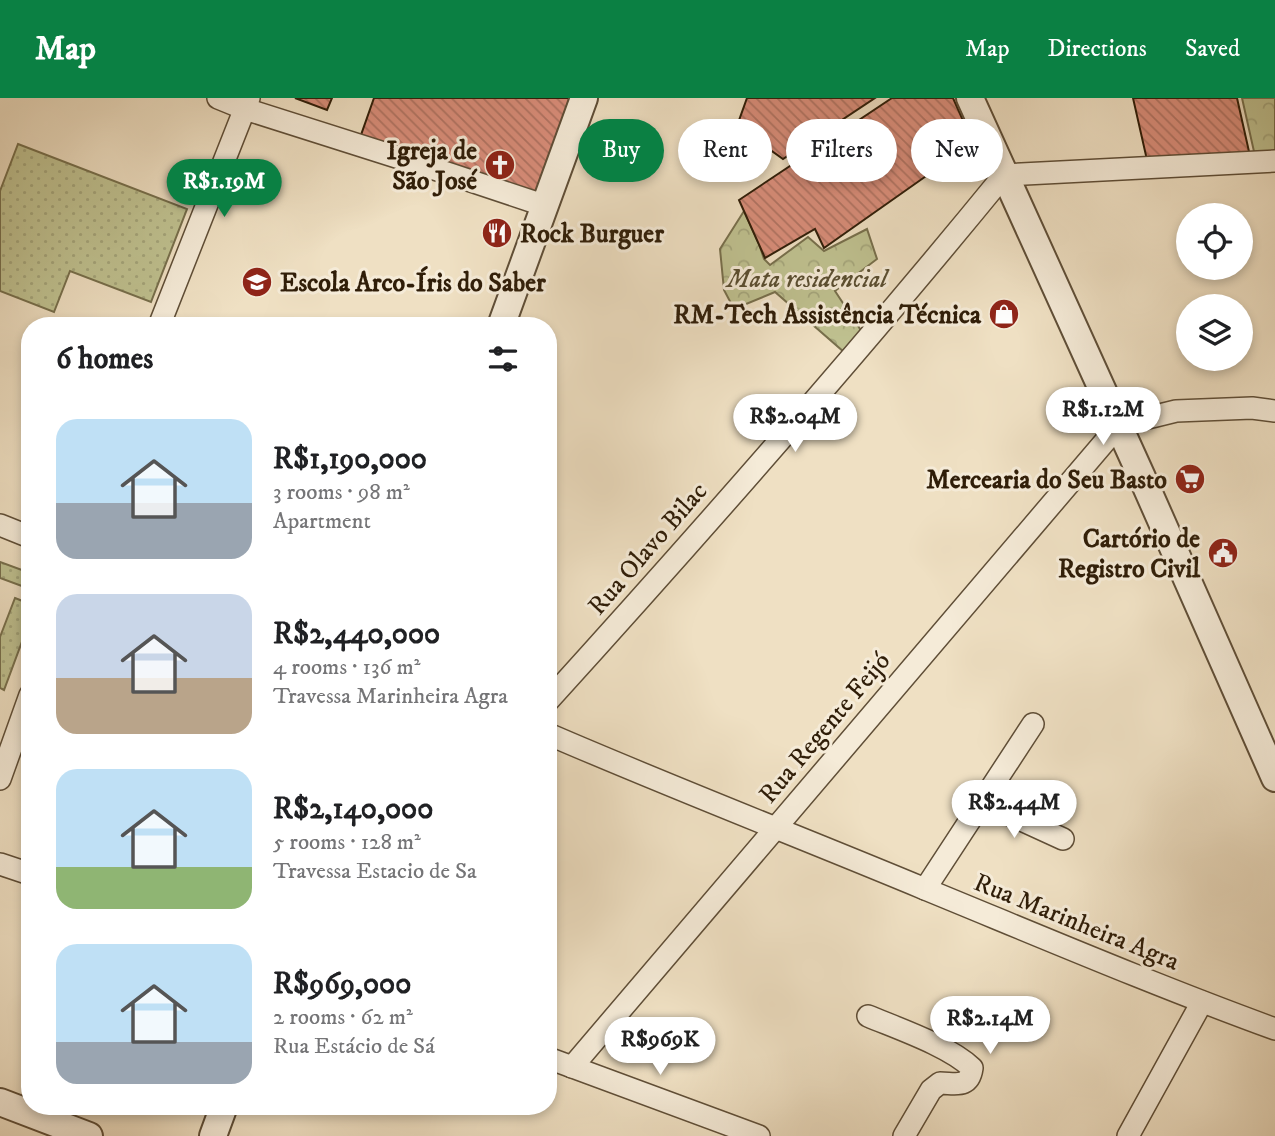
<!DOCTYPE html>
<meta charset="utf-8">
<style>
body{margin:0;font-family:"IM FELL DW Pica",serif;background:#f2f2f2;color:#202124;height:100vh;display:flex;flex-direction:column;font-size:26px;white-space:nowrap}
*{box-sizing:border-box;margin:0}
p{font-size:23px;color:#757577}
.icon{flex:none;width:38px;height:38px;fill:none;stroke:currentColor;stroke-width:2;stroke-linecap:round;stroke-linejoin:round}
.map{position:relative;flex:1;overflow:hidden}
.panel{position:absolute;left:21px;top:219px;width:536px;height:798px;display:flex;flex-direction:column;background:#fff;border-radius:28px;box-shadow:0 4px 10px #0003}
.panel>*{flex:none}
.guide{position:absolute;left:578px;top:21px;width:592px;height:63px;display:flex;gap:14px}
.tools{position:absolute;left:1176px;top:105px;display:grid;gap:14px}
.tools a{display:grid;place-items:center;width:77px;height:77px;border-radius:50%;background:#fff;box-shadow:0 4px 10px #0003;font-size:35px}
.price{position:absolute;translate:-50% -60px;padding:0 16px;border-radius:24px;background:#fff;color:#222;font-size:23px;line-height:46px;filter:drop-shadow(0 2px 4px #0008)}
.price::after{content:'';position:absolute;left:50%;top:42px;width:21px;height:16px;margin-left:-10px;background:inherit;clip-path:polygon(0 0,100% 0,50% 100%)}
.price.selected{background:#0b8043;color:#fff}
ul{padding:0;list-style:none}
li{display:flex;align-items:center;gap:21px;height:175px;padding:0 35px}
li span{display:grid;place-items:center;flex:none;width:196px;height:140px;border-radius:21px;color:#555}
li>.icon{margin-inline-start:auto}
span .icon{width:84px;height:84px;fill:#fffc;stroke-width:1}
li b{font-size:30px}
h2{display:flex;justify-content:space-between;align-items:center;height:84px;padding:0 35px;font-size:30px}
.pill{padding:0 24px;border-radius:32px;background:#fff;box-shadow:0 4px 10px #0003;font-size:24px;line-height:63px}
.pill.selected{background:#0b8043;color:#fff}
header{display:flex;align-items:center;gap:42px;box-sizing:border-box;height:98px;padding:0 35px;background:#0b8043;color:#fff}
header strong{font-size:33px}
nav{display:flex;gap:38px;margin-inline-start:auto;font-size:24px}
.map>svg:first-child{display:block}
.grass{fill:url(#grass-dots);stroke:#776f4c;stroke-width:2}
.forest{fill:url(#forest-crowns);stroke:#776f4c;stroke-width:2}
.building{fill:url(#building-back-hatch);stroke:#2f1d08;stroke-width:2}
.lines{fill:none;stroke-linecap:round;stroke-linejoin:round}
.minor-casing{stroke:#5f4e37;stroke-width:24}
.tertiary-casing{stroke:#5f4e37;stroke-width:30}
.minor{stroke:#f5ebd8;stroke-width:21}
.tertiary{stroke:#f5ebd8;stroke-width:26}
.labels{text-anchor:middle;stroke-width:6;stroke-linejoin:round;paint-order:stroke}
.poi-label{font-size:26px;font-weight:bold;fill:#2f1d08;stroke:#f5ebd8;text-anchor:end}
.park-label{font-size:26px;font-style:italic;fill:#5a4e31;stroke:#f5ebd8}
.street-label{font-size:26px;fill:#2f1d08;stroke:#f5ebd8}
</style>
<header>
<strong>Map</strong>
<nav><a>Map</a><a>Directions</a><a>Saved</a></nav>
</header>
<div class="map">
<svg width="1275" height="1038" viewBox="0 0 1275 1038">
<defs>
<pattern id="grass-dots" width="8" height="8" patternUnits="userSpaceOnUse" patternTransform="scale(1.75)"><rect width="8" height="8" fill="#bfc190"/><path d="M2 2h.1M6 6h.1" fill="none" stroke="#a4a57b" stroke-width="1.8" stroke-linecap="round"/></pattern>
<pattern id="forest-crowns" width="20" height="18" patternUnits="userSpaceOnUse" patternTransform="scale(1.75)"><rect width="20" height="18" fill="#bfc190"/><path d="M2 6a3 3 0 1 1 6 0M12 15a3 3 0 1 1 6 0" fill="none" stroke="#a4a57b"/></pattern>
<pattern id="building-back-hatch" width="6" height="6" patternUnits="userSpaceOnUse" patternTransform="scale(1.75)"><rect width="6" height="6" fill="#d98d7a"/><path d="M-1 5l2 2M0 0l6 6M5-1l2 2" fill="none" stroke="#b07362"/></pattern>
</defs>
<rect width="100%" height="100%" fill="#efe0c3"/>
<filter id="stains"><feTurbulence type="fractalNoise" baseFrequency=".00286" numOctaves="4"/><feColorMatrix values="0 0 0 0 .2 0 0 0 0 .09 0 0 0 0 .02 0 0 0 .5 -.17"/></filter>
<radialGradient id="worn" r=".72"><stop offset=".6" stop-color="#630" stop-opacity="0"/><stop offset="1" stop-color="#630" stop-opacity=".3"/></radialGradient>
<g class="grass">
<path d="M18,46l169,65 -36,93 -81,-31 -16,41 -54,-21v-100z"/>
<path d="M0,464l30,11v16l-30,-11z"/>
<path d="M15,500l15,6v16l-26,70 -4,-2v-51z"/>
</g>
<g class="forest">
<path d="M1242,0h33v56l-20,2z"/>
<path d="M744,113l15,33 5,15 6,6 38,-28 16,14 43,-22 10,30 -42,32 27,41 -18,20 -69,-60 -41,17 -10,-19 -4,-41z"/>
</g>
<g class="building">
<path d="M295,0h37l-5,12z"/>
<path d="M374,0h200l-35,98 -178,-61z"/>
<path d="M747,0h128l-92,61 -46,-33z"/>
<path d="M892,0h61l20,45 -149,105 -9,-19 -50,29 -26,-58z"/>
<path d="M1133,0h104l13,58 -103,4z"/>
</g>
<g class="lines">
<g class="minor-casing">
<g id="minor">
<path d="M218,0l27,11 205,65 96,32"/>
<path d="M159,228l90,-228"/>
<path d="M0,427l30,12"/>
<path d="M548,603c156,-172 309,-346 456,-526l271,-14"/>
<path d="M548,636c125,54 252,103 377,155 117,48 232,97 350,140"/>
<path d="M0,681l30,-84"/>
<path d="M982,704l81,37"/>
<path d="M0,766l30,10"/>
<path d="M925,791l108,-165"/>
<path d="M868,918c31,13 81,30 104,52 -3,21 -17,15 -32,15l-9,7 -27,46"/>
<path d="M548,960l211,78"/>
<path d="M572,969l547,-642 57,-14 76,-3 23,3"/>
<path d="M1128,1038l74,-134"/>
</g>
</g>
<g class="tertiary-casing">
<g id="tertiary">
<path d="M970,0l171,377 134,303"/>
<path d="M501,228l83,-228"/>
<path d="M0,1004l89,34"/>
<path d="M213,1038l11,-30"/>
</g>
</g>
<use href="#minor" class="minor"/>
<use href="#tertiary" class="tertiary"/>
</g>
<defs>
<g id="church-disc" transform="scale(1.575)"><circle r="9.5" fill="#8f2418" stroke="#f5ebd8"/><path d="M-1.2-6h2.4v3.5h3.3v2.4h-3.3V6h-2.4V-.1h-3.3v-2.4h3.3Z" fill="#fff"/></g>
<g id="restaurant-disc" transform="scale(1.575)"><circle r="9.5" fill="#8f2418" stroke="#f5ebd8"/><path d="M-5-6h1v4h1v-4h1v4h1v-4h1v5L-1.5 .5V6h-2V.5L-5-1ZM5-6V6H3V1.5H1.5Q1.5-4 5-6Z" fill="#fff"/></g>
<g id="school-disc" transform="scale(1.575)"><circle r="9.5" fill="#8f2418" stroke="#f5ebd8"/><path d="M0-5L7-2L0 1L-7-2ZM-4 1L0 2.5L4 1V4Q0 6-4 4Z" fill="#fff"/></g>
<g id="shop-disc" transform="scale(1.575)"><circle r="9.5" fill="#8f2418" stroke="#f5ebd8"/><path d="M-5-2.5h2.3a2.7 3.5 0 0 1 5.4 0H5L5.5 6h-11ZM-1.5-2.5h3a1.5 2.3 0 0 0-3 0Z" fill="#fff"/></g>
<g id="supermarket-disc" transform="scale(1.575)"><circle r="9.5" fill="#8f2418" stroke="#f5ebd8"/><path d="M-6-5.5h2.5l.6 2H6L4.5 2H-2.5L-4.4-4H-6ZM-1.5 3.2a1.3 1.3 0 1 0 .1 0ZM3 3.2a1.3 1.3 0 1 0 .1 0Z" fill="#fff"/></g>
<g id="civic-disc" transform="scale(1.575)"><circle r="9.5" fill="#8f2418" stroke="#f5ebd8"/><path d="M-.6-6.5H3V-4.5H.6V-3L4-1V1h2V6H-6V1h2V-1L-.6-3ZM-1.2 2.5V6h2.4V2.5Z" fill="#fff"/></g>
</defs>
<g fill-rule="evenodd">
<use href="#church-disc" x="500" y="67"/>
<use href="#restaurant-disc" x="497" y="135"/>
<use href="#school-disc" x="257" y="184"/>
<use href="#shop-disc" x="1004" y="216"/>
<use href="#supermarket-disc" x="1190" y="381"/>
<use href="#civic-disc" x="1223" y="455"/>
</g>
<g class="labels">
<g class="poi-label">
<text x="477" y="61">Igreja de<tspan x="477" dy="30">São José</tspan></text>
<text x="520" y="144" text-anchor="start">Rock Burguer</text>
<text x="280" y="193" text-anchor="start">Escola Arco-Íris do Saber</text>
<text x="981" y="225">RM-Tech Assistência Técnica</text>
<text x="1167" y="390">Mercearia do Seu Basto</text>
<text x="1200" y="449">Cartório de<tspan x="1200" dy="30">Registro Civil</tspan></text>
</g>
<g class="park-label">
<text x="807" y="189">Mata residencial</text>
</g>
<g class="street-label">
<text transform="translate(647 450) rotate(-49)" y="9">Rua Olavo Bilac</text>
<text transform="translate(824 629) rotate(-50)" y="9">Rua Regente Feijó</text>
<text transform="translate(1077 823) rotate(22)" y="9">Rua Marinheira Agra</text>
</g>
</g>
<rect width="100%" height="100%" filter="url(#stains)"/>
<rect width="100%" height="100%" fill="url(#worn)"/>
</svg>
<div class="tools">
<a><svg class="icon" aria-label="locate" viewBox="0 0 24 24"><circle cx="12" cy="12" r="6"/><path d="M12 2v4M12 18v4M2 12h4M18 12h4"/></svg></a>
<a><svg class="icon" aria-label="layers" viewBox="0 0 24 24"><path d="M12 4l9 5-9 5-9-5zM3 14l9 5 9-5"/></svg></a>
</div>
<b class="price selected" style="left:224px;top:121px">R$1.19M</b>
<b class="price" style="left:1103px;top:349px">R$1.12M</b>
<b class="price" style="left:795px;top:356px">R$2.04M</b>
<b class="price" style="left:1014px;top:742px">R$2.44M</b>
<b class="price" style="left:990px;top:958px">R$2.14M</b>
<b class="price" style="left:660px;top:979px">R$969K</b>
<div class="guide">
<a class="pill selected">Buy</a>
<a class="pill">Rent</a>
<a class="pill">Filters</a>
<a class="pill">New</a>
</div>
<section class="panel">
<h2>6 homes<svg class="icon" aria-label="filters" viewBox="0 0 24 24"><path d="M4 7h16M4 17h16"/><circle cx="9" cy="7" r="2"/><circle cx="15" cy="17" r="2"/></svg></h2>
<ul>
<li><span style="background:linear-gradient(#bfe0f5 60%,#9aa5b1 0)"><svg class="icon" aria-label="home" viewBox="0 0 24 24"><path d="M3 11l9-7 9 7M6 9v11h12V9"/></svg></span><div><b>R$1,190,000</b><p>3 rooms · 98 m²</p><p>Apartment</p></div></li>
<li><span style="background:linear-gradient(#c9d6e8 60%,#b9a48a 0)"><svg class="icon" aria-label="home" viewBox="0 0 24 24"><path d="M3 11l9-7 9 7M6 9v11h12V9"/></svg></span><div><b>R$2,440,000</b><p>4 rooms · 136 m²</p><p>Travessa Marinheira Agra</p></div></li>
<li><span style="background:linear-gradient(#bfe0f5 70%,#8fb573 0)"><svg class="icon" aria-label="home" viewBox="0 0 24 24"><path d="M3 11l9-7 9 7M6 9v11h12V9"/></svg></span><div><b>R$2,140,000</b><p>5 rooms · 128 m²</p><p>Travessa Estacio de Sa</p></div></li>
<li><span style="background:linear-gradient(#bfe0f5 70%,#9aa5b1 0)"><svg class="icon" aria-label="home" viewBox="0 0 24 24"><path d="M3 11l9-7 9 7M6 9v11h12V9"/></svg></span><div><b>R$969,000</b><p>2 rooms · 62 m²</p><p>Rua Estácio de Sá</p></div></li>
</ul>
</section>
</div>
